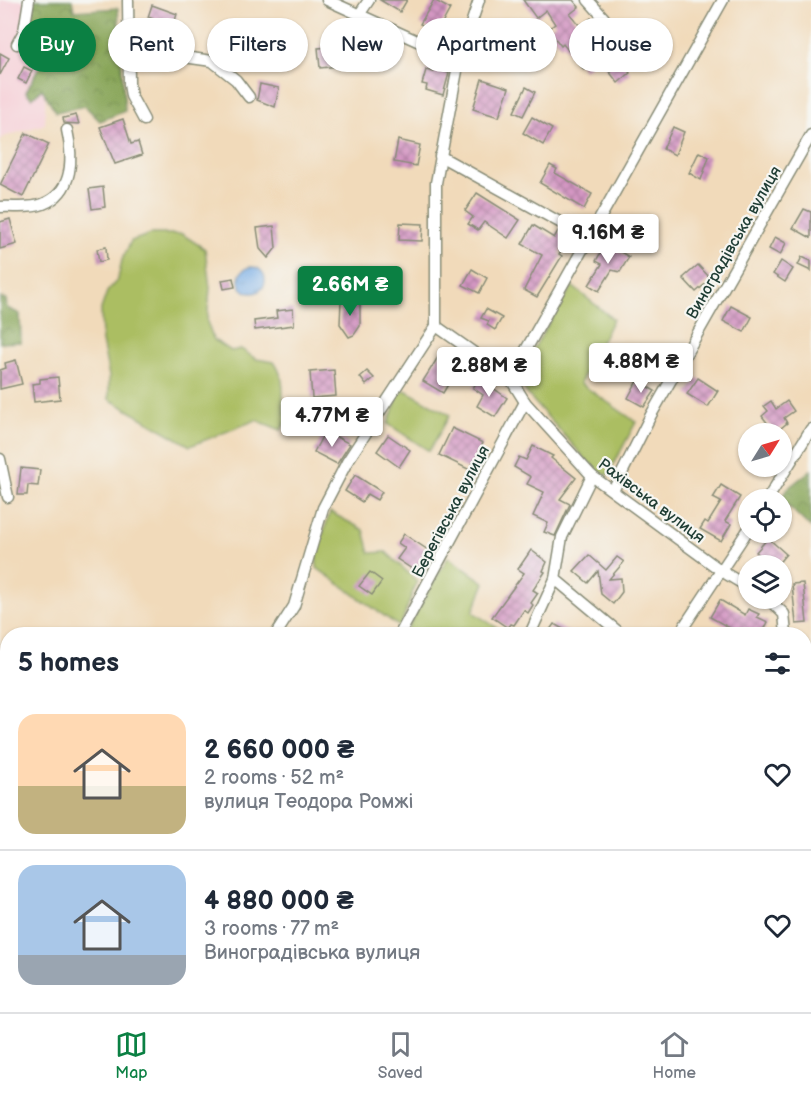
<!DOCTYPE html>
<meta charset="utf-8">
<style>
body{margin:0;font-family:"Balsamiq Sans",sans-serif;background:#f2f2f3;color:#1f2937;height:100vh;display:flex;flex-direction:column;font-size:22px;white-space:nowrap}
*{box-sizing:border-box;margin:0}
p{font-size:20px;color:#747a83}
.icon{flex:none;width:33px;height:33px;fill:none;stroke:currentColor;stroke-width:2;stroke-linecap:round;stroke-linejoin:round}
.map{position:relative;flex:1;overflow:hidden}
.sheet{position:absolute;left:0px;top:627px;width:812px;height:386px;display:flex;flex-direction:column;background:#fff;border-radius:24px 24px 0 0;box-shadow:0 2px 4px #0004}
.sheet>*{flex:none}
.top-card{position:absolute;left:18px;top:18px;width:776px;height:54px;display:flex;gap:12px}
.needle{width:39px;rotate:53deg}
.tools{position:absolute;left:738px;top:423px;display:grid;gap:12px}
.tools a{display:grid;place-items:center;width:54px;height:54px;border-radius:50%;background:#fff;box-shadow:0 2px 4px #0004;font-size:30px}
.price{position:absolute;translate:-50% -51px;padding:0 14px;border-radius:6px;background:#fff;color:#222;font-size:20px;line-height:39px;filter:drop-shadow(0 2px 3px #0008)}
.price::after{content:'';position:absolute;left:50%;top:36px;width:18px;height:14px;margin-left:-9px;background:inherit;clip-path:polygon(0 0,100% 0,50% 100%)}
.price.selected{background:#0b8043;color:#fff}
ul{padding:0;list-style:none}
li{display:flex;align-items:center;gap:18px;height:150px;padding:0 18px}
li+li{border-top:2px solid #e0e1e3}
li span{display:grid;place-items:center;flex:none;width:168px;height:120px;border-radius:18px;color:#555}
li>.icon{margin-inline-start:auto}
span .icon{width:72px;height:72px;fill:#fffc;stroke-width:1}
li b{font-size:26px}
h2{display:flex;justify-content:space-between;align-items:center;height:72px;padding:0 18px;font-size:26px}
.chip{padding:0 21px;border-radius:27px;background:#fff;box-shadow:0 2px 4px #0004;font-size:21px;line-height:54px}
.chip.selected{background:#0b8043;color:#fff}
.menu{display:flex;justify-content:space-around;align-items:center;height:84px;border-top:2px solid #e0e1e3;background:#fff;font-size:16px;color:#747a83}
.menu a{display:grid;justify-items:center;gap:3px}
.menu .selected{color:#0b8043}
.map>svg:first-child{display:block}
.built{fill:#f6cfd7}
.green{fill:#abbe62;stroke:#657e4b;stroke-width:1.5}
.forest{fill:url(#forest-crowns);stroke:#547146;stroke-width:1.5}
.water{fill:url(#water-ripples);stroke:#4b748c;stroke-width:1.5}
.building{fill:url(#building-cross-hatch)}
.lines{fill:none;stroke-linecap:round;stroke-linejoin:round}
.minor-casing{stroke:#888c77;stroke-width:13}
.minor{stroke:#fff;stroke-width:10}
.labels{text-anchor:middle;stroke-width:4.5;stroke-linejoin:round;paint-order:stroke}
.street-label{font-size:16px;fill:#1f3d34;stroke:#f6f6f2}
</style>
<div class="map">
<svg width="811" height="1012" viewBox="0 0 811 1012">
<defs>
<pattern id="forest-crowns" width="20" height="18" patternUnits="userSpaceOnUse" patternTransform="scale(1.5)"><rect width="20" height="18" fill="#88a558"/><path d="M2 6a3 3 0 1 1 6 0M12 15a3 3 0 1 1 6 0" fill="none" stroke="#6f884a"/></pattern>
<pattern id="water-ripples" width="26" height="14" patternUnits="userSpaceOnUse" patternTransform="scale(1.5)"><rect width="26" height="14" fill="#77ace5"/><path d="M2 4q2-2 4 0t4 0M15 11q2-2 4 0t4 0" fill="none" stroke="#618dba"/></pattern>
<pattern id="building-cross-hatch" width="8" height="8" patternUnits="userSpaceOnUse" patternTransform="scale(1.5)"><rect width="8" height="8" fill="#d497c3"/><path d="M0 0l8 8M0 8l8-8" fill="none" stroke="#ab7c9f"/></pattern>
</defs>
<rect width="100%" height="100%" fill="#f6f6f2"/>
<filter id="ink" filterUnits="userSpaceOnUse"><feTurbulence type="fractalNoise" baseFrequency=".0167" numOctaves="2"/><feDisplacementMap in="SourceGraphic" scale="12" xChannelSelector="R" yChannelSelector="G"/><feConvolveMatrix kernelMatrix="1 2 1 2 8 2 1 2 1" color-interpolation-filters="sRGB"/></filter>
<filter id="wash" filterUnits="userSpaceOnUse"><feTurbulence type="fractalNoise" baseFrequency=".008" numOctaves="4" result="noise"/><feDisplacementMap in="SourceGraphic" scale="24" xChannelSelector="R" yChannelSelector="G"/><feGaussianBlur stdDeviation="1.35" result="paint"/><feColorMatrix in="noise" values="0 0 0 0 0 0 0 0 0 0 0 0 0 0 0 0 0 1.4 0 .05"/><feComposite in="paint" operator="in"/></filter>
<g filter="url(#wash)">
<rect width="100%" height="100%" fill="#f1daba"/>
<g class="built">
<path d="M0,0h46l-1,124 -42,13 -3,5z"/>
<path d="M0,907l8,6 -1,75 -7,11z"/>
</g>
<g class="green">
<path d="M151,234h31l23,15 5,39 -3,34 7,18 17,11 10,-2 15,10 18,3c16,23 3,38 14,57l-7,11 -25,-10 -66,26 -81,-47v-23l-7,-35 -1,-32 6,-17 11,-13 4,-19 9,-19z"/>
<path d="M572,286l41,33 -33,64 56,39 -28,53 -11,-3 -68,-76 -13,-19z"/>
<path d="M405,390l45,25 -21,36 -41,-27 11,-30z"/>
<path d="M330,512l34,18 6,23 16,-1 31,29 -17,46 -83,-59 -1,-13z"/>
<path d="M448,557l37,26 -12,29 33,22h-94l-6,-3z"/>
<path d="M0,748h8l-1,72 -7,4z"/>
<path d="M2,844l5,6v13l-7,22v-39z"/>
<path d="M0,912l7,7 1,26 -8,5z"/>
</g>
<g class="forest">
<path d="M34,0h38l2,11 44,-3 7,103 -25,10 -15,-15 -29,6 -14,-23 -10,9 -6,-6 14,-27 -14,-25z"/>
<path d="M0,298l6,1 1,9 13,6 1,28 -21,1z"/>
<path d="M811,470v58l-30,-29 6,-10z"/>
<path d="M0,686l7,12v50h-7z"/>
<path d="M7,989l1,16h50l-3,3 -55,4v-17z"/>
</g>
<circle class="water" cx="252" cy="280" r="13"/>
<g id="blocks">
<g class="building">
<path d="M380,0h27l-7,12z"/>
<path d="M434,0l16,9 -13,24 -17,-9z"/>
<path d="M523,0h50l6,7 -9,7 10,12 11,-8 19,24 2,-2 6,7 -2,1 10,15 -2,2 6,8 -12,10 -19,-25 -15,12 -21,-26 -2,2 -13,-17 7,-5 -9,-14 -10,8z"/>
<path d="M152,5l25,9 -4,13 -25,-10z"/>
<path d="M265,22l21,5 -4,19 -21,-4z"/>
<path d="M347,46l2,19 -29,3 -2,-20z"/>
<path d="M0,53l9,5 -9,17z"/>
<path d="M24,67l8,4 -6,12 -8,-4z"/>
<path d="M435,69l14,4 -6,22 -17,-5 1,-5 -5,-1 4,-14 8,2z"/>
<path d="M482,79l27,9 -10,29 -26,-8z"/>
<path d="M260,84l19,4 -4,19 -18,-7z"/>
<path d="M526,87l9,5 -12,24 -9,-4z"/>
<path d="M76,115l3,9 -15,-1 -1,-5z"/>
<path d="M532,117l20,12 -9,16 -20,-12z"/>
<path d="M123,119l8,25 7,-2 4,13 -27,9 -15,-37z"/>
<path d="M673,127l11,5 -9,23 -12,-6z"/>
<path d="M26,133l23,11 -26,53 -23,-12z"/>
<path d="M398,140l22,5 -4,21 -22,-4z"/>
<path d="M699,152l10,5 -8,23 -12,-7z"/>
<path d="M550,165l7,4 -2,4 37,21 -8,15 -44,-26z"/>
<path d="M103,187l2,20 -13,2 -3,-20z"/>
<path d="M477,193l43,27 -12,18 -24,-16 -6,8 -10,-6 5,-7 -8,-6z"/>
<path d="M804,209l7,3v26l-18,-10z"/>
<path d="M10,219l7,25 -17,5v-27z"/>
<path d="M400,223l23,1 -1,17 -23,-1z"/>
<path d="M533,225l21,13 4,-7 11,7 -10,16 3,2 -25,41 -13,-7 18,-35 -20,-11z"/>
<path d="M274,226l2,22 -8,10 -8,-9 -3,-21z"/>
<path d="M775,237l11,6 -6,12 -11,-6z"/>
<path d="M606,243l23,14 -9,15 -8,-2 -13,21 -10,-6 13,-21 -6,-3z"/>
<path d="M106,247l1,13 -8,2 -2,-13z"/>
<path d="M802,257l9,4v10l-13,-6z"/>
<path d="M781,261l12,8 -8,13 -12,-8z"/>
<path d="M698,265l13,14 -15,13 -13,-14z"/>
<path d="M472,269l15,9 -8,15 -16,-8z"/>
<path d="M233,278l2,9 -11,2 -2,-9z"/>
<path d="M341,301h19v25l-6,9 -5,2 -9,-13z"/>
<path d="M731,306l21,11 -8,15 -21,-11z"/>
<path d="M293,309l1,16 -39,5 -1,-9 23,-3 -1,-7z"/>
<path d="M486,309l16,9 -7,12 -8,-5 2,-4 -8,-3z"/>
<path d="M440,354l19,12 -16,27 -20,-12z"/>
<path d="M16,360l6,24 -22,5v-19l6,-2 -1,-5z"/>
<path d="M334,370l2,26 -24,2 -2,-26z"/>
<path d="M367,371l7,7 -8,7 -6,-8z"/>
<path d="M58,377l2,22 -26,3 -2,-18 8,-1v-4z"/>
<path d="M479,378l28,20 -12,19 -18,-11 6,-11 -10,-7z"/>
<path d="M698,378l20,13 -10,16 -21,-13z"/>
<path d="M637,381l18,10 -11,16 -16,-9z"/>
<path d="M771,401l5,8 11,-8 7,10 -10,7 3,5 -12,10 -13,-17 6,-5 -4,-5z"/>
<path d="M452,428l31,15 -13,27 -31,-15z"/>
<path d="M325,431l25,13 -13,20 -23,-12z"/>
<path d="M388,435l22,15 -11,17 -22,-16z"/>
<path d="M533,446l20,10 -2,2 25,20 -16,21 10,5 -15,32 -11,-4 4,-9 -15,-7 11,-24 -17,-8 4,-7 -17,-10 5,-10 7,3z"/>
<path d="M21,468l19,2 -2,16 -10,-1 -1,10h-9z"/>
<path d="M355,475l27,17 -5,8 -10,-6 -5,8 -17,-11z"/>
<path d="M721,485l19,12 -15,24 6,3 -10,17 -21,-12 5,-8 3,2 13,-21 -8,-4z"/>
<path d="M404,534l24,16 -10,23 -21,-14 8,-11 -7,-5z"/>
<path d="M768,538l18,16 -10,12h-4l-16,-14z"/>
<path d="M531,550l16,12 -4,9 2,1 -12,18 5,3 -7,10 2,2 -5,8 -4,-3 -10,15 -3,-1 -3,4 -16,-11 32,-44 -6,-4z"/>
<path d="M589,555l17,15 11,-13 7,5 -15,17 12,-1 1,14 -9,12 -12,-10 -3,-23 -10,12 -14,-12z"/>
<path d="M370,572l12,9 -10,14 -13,-9z"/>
<path d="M803,583l4,40 -11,1 -4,-40z"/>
<path d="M720,600l25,15 3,-6 11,5 -2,3 11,5 -6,12h-27l2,-2 -27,-15z"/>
<path d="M554,624l18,10h-25z"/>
</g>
</g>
</g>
<g filter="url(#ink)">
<use href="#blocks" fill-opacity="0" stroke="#888c77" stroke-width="1.5"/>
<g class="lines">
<g class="minor-casing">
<g id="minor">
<path d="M128,0l1,84 2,12 13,24"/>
<path d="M327,0l132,60 -23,123v143"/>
<path d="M588,0l16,18"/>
<path d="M359,15l10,-15"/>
<path d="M17,44l7,-13 5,-31"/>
<path d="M128,49l84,12 24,19 13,17"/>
<path d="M459,60l20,-60"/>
<path d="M440,156l150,83"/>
<path d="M0,207c13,-1 30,2 43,-3 31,-12 30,-47 24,-74"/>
<path d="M436,326l74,52 15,24 67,74 131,96 25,15"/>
<path d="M510,378l213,-378"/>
<path d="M0,459l8,38"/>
<path d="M613,491l38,-76 160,-280"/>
<path d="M767,500l44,-71"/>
<path d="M555,579l66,55"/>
<path d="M767,598l17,16 2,20"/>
<path d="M276,634l18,-28 29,-98 24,-46 89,-136"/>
<path d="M400,634l125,-232"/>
<path d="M530,634l25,-55 7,-42 30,-61"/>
<path d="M679,634l69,-104"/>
<path d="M0,670l8,12"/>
<path d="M0,841l8,-5"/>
<path d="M165,1012l3,-7"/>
<path d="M502,1012l4,-7"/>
</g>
</g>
<use href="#minor" class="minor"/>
</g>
</g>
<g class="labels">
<g class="street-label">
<text transform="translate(733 242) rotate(-60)" y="6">Виноградівська вулиця</text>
<text transform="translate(652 500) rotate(37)" y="6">Рахівська вулиця</text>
<text transform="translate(450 511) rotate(-62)" y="6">Берегівська вулиця</text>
</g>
</g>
</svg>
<div class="tools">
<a><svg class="needle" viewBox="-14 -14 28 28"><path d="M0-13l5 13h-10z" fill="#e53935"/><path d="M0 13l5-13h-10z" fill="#747a83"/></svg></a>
<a><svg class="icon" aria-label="locate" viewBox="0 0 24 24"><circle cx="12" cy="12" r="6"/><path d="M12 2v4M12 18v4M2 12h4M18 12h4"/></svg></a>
<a><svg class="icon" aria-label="layers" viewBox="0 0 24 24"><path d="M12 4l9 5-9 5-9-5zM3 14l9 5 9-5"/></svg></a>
</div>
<b class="price" style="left:608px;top:265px">9.16M ₴</b>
<b class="price selected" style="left:350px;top:317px">2.66M ₴</b>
<b class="price" style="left:641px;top:394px">4.88M ₴</b>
<b class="price" style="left:489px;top:398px">2.88M ₴</b>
<b class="price" style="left:332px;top:448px">4.77M ₴</b>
<div class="top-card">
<a class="chip selected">Buy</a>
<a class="chip">Rent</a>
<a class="chip">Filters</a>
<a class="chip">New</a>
<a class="chip">Apartment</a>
<a class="chip">House</a>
</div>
<section class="sheet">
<h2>5 homes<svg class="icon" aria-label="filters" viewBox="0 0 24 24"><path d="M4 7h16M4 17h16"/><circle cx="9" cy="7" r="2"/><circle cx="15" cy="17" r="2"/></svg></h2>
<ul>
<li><span style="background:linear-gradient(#ffd9b3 60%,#c2b280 0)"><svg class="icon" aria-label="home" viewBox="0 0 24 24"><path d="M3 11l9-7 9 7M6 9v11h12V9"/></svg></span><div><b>2 660 000 ₴</b><p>2 rooms · 52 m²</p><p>вулиця Теодора Ромжі</p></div><svg class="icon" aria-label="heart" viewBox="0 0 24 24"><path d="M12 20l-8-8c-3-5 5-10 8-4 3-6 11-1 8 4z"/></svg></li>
<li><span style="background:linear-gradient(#a9c7e8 75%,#9aa5b1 0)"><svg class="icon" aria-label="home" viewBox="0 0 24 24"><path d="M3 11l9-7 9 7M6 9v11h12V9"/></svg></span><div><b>4 880 000 ₴</b><p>3 rooms · 77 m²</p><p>Виноградівська вулиця</p></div><svg class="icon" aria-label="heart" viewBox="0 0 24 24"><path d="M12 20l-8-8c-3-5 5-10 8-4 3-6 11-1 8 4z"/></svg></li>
</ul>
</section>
</div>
<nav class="menu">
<a class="selected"><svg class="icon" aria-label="map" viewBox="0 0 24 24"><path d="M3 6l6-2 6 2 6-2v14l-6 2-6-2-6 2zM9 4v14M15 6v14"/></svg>Map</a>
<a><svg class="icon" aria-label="saved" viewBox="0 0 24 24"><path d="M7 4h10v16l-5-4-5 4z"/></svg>Saved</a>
<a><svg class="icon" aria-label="home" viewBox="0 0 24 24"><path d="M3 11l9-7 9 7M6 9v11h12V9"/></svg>Home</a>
</nav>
